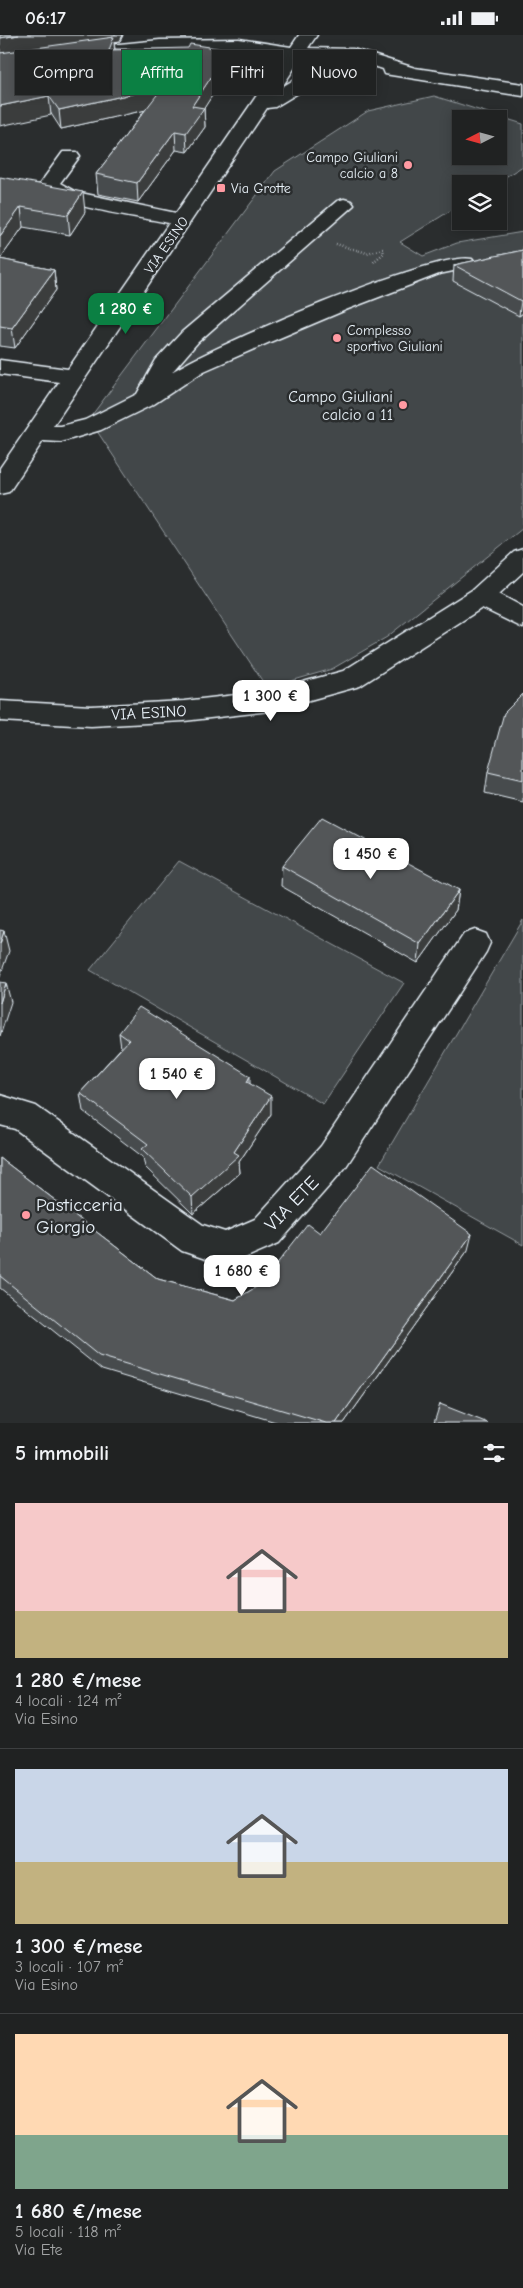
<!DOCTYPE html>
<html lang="it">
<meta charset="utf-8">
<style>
body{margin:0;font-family:"Comic Neue",sans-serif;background:#282a2a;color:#f1f3f6;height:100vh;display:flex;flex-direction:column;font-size:19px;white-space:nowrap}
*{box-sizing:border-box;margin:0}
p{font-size:16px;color:#a2a4a5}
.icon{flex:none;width:28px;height:28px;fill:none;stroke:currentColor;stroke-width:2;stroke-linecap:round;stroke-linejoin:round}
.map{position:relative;height:1388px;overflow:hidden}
.details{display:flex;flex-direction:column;background:#202222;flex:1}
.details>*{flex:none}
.banner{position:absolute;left:15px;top:15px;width:494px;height:45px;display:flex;gap:10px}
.needle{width:32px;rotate:264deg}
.buttons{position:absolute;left:452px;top:75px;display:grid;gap:10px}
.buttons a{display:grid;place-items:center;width:55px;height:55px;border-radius:0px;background:#202222;box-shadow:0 2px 12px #0003,0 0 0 1px #3d3f40;font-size:25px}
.price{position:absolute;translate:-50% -42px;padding:0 11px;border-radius:10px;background:#fff;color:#222;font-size:16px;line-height:32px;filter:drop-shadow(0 1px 2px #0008)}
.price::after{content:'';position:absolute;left:50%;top:30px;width:15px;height:11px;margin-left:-8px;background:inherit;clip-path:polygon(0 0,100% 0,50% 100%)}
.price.selected{background:#0b8043;color:#fff}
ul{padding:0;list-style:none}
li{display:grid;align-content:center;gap:10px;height:265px;padding:0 15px}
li+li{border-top:1px solid #3d3f40}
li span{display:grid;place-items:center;height:155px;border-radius:0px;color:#555}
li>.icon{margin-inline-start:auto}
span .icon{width:90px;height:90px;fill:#fffc;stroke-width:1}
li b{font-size:21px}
h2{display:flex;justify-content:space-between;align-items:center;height:60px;padding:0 15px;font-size:21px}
.pill{padding:0 18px;border-radius:0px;background:#202222;box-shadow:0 2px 12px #0003,0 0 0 1px #3d3f40;font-size:18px;line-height:45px}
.pill.selected{background:#0b8043;color:#fff}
.status{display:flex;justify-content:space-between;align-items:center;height:35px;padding:0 25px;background:#202222;direction:ltr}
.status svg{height:14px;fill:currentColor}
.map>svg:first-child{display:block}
.green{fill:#424648;stroke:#959ca0;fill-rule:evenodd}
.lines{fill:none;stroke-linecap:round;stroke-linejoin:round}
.minor-casing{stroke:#e8f1f8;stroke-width:3}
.path{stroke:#e8f1f8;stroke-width:2.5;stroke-dasharray:0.5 2.5;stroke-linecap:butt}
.minor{fill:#2a2d2e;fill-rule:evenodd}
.wall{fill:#474b4d;stroke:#e8f1f8}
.shaded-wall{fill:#3a3d3e;stroke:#e8f1f8}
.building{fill:#535759;stroke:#e8f1f8}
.poi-dot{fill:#ff9aa2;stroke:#2a2d2e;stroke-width:2}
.labels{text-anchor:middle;stroke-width:5;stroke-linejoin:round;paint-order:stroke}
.far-poi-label{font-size:14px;fill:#e8f1f8;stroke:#2a2d2e;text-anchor:start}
.far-street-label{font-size:14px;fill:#e8f1f8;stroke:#2a2d2e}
.poi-label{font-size:16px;fill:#e8f1f8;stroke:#2a2d2e;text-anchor:end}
.street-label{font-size:16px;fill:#e8f1f8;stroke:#2a2d2e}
.near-street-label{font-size:19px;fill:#e8f1f8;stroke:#2a2d2e}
.near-poi-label{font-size:19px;fill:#e8f1f8;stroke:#2a2d2e;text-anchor:start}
</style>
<div class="status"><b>06:17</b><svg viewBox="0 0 49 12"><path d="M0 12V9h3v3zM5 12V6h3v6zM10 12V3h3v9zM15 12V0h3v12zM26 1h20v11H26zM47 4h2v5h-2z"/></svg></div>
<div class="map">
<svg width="523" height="1388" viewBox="0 0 523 1388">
<rect width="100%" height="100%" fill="#2a2d2e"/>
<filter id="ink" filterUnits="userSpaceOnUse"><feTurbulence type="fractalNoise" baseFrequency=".02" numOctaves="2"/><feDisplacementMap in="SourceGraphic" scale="10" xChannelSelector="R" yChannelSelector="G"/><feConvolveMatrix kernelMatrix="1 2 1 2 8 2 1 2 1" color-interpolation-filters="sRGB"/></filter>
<g filter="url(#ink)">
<g class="green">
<path d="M434,61l89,28v42l-29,18h-33v20l-61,38 23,14 34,-13 66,-11v296l-136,109 -55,32 -65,19 -178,-269 186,-248 93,-60zM461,84h38v37h-38z"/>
<path d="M179,826l225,122 -81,121 -233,-134z"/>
<path d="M523,885v325l-144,-80z"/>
</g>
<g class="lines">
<g class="minor-casing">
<g id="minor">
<path d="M299,0h18l-9,13 45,1 62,19 108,16v12l-132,-21 -6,-1 -2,-5 -31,-10 -51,-1 -19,29c18,-11 45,-29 67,-24l3,4 -3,4 -26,7 -48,29 -8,1 -214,318h8l24,-6 52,-26 19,-34 26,-28 155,-131 7,-2 7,2 3,4 -156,137 -26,30c37,-25 264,-122 300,-113l3,4 -3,4 -33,7 -91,35 -78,33 -66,29 -50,33 -53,26 -40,12 -18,-1 -34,51 -9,2v-26l59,-86 -59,-8v-14l68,9 101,-146c-28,-6 -115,-16 -130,-38l24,-33h14l3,4 -20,27 16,9 100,21 108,-157 -45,-7 -79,1 -81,8 -6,-1 -3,-4 3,-4 6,-1 81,-8 79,-1 52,8z"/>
<path d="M523,514v23l-24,22 24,13v21l-41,-20 -122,78 -90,25 -86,10 -93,5 -91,-5v-20l91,5 93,-5 86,-10 73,-20 129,-81 42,-38z"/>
<path d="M475,895l11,4 4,9 -4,9 -141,216 -66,75 -53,23 -44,-15 -167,-122 -15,-4v-30l36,11 167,119 22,7 30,-13 66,-73 143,-212z"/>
</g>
</g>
<path class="path" d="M336,209l31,9 16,-4 1,4 -12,10"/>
<use href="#minor" class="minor"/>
</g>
<g class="wall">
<path d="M0,0h123l-3,6 -6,1 1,7 114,1v19l-25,39 1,19 -18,25 -11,-2 -38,52 -40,-8 -2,-20 49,-64 -84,19z"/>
<path d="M0,143l85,34 -15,23 -47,-8 -23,32 54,11 2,20 -41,58 -15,-2z"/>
<path d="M523,215v63l-4,3 -66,-35 1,-16z"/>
<path d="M523,659v108l-38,-9 3,-21z"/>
<path d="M282,831l177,24 -3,20 -38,53 -137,-77z"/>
<path d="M119,998l131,51 21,30 -32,48 1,11 -47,41 -48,-47 -2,-10 -60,-46 -3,-18 41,-45z"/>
<path d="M0,1123l158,121 77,21 26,-16 59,-51 148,17 -124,173h-65l-177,-53 -102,-82z"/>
</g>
<g class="shaded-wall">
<path d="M19,0h104l-3,6 -6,1 1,14 -115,-3v-15z"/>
<path d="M229,15v19l-28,44 3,-5 1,19 -18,25 -1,-19 6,-27z"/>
<path d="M163,52l1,19 -103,23 -2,-19z"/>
<path d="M49,61l2,19 -51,11v-20z"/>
<path d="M175,96l1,19 -38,52 -1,-19z"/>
<path d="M83,157l2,20 -15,23 -2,-20z"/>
<path d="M21,172l2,20 -23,32v-23z"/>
<path d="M54,235l2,20 -41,58 -3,-20z"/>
<path d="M523,264v14l-4,3 2,-15z"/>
<path d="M459,855l-3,20 -38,53 2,-19z"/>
<path d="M4,896l5,20 -9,25v-32z"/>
<path d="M6,948l5,19 -11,34v-33z"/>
<path d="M250,1041v18l-3,-12z"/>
<path d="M271,1061v18l-32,48 1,11 -47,41 -1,-17 42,-45z"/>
<path d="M472,1199l-4,16 -124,173h-8z"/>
</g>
<g class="building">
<path d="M0,0h19l-19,3z"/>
<path d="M114,2l-5,13 79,-2 2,-4 39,6 -37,56 12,2 -18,25 -11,-2 -38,52 -41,-9 67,-87 -104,23 -10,-14 -49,10v-53z"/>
<path d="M0,142l83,15 -15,23 -47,-8 -21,29z"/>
<path d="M523,215v49l-2,2 -67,-36z"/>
<path d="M0,224l54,11 -42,58 -12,-2z"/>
<path d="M523,659v86l-35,-8 16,-59z"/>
<path d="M322,782l137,73 -39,54 -138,-78z"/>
<path d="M0,895l4,1 -4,13z"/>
<path d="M0,947l6,1 -6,20z"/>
<path d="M139,972l111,69 -3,6 24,14 -37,56 5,3 -47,42 -50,-48 6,-5 -68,-51 49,-53 -10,-7z"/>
<path d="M0,1123l158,121 77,21 26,-16 47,-60 12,9 53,-69 99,70 -136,189h-10l-227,-67 -99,-80z"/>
<path d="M440,1369l48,19h-54z"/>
</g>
</g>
<g class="poi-dot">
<circle cx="408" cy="130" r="5"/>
<rect x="216" y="148" width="10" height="10" rx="2.5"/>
<circle cx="337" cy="303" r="5"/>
<circle cx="403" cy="370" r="5"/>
<circle cx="26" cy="1180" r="5"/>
</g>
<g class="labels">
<g class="far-poi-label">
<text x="398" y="127" text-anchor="end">Campo Giuliani<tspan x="398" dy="16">calcio a 8</tspan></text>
<text x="231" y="158">Via Grotte</text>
<text x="347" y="300">Complesso<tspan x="347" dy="16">sportivo Giuliani</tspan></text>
</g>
<g class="far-street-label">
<text transform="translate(166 210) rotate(-55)" y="5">VIA ESINO</text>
</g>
<g class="poi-label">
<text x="393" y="367">Campo Giuliani<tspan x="393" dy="18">calcio a 11</tspan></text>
</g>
<g class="street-label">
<text transform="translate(149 677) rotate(-3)" y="6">VIA ESINO</text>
</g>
<g class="near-street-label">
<text transform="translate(291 1168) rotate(-46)" y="7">VIA ETE</text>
</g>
<g class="near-poi-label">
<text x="36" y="1176">Pasticceria<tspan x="36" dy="22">Giorgio</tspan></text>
</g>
</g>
</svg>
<div class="buttons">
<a><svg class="needle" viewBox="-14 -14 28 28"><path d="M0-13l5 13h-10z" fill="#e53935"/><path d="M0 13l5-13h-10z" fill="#a2a4a5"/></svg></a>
<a><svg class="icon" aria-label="layers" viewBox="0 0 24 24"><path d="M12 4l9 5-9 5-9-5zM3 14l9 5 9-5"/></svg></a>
</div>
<b class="price selected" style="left:126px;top:300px">1 280 €</b>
<b class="price" style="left:271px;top:687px">1 300 €</b>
<b class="price" style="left:371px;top:845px">1 450 €</b>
<b class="price" style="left:177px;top:1065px">1 540 €</b>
<b class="price" style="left:242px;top:1262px">1 680 €</b>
<div class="banner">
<a class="pill">Compra</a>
<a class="pill selected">Affitta</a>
<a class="pill">Filtri</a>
<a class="pill">Nuovo</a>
</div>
</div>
<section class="details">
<h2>5 immobili<svg class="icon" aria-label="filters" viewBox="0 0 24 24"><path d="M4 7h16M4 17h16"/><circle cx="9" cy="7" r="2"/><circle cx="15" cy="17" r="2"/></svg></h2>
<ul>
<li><span style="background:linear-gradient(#f6c9c9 70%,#c2b280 0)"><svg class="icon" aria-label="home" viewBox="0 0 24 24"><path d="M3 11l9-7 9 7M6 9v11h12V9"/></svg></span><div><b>1 280 €/mese</b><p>4 locali · 124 m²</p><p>Via Esino</p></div></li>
<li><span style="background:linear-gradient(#c9d6e8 60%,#c2b280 0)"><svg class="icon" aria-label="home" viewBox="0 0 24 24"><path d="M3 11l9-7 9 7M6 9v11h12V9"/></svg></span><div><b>1 300 €/mese</b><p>3 locali · 107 m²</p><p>Via Esino</p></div></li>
<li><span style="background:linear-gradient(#ffd9b3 65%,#7fa58c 0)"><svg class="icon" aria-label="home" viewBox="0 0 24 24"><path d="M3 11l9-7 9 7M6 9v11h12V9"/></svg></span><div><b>1 680 €/mese</b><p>5 locali · 118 m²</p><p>Via Ete</p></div></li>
</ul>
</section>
